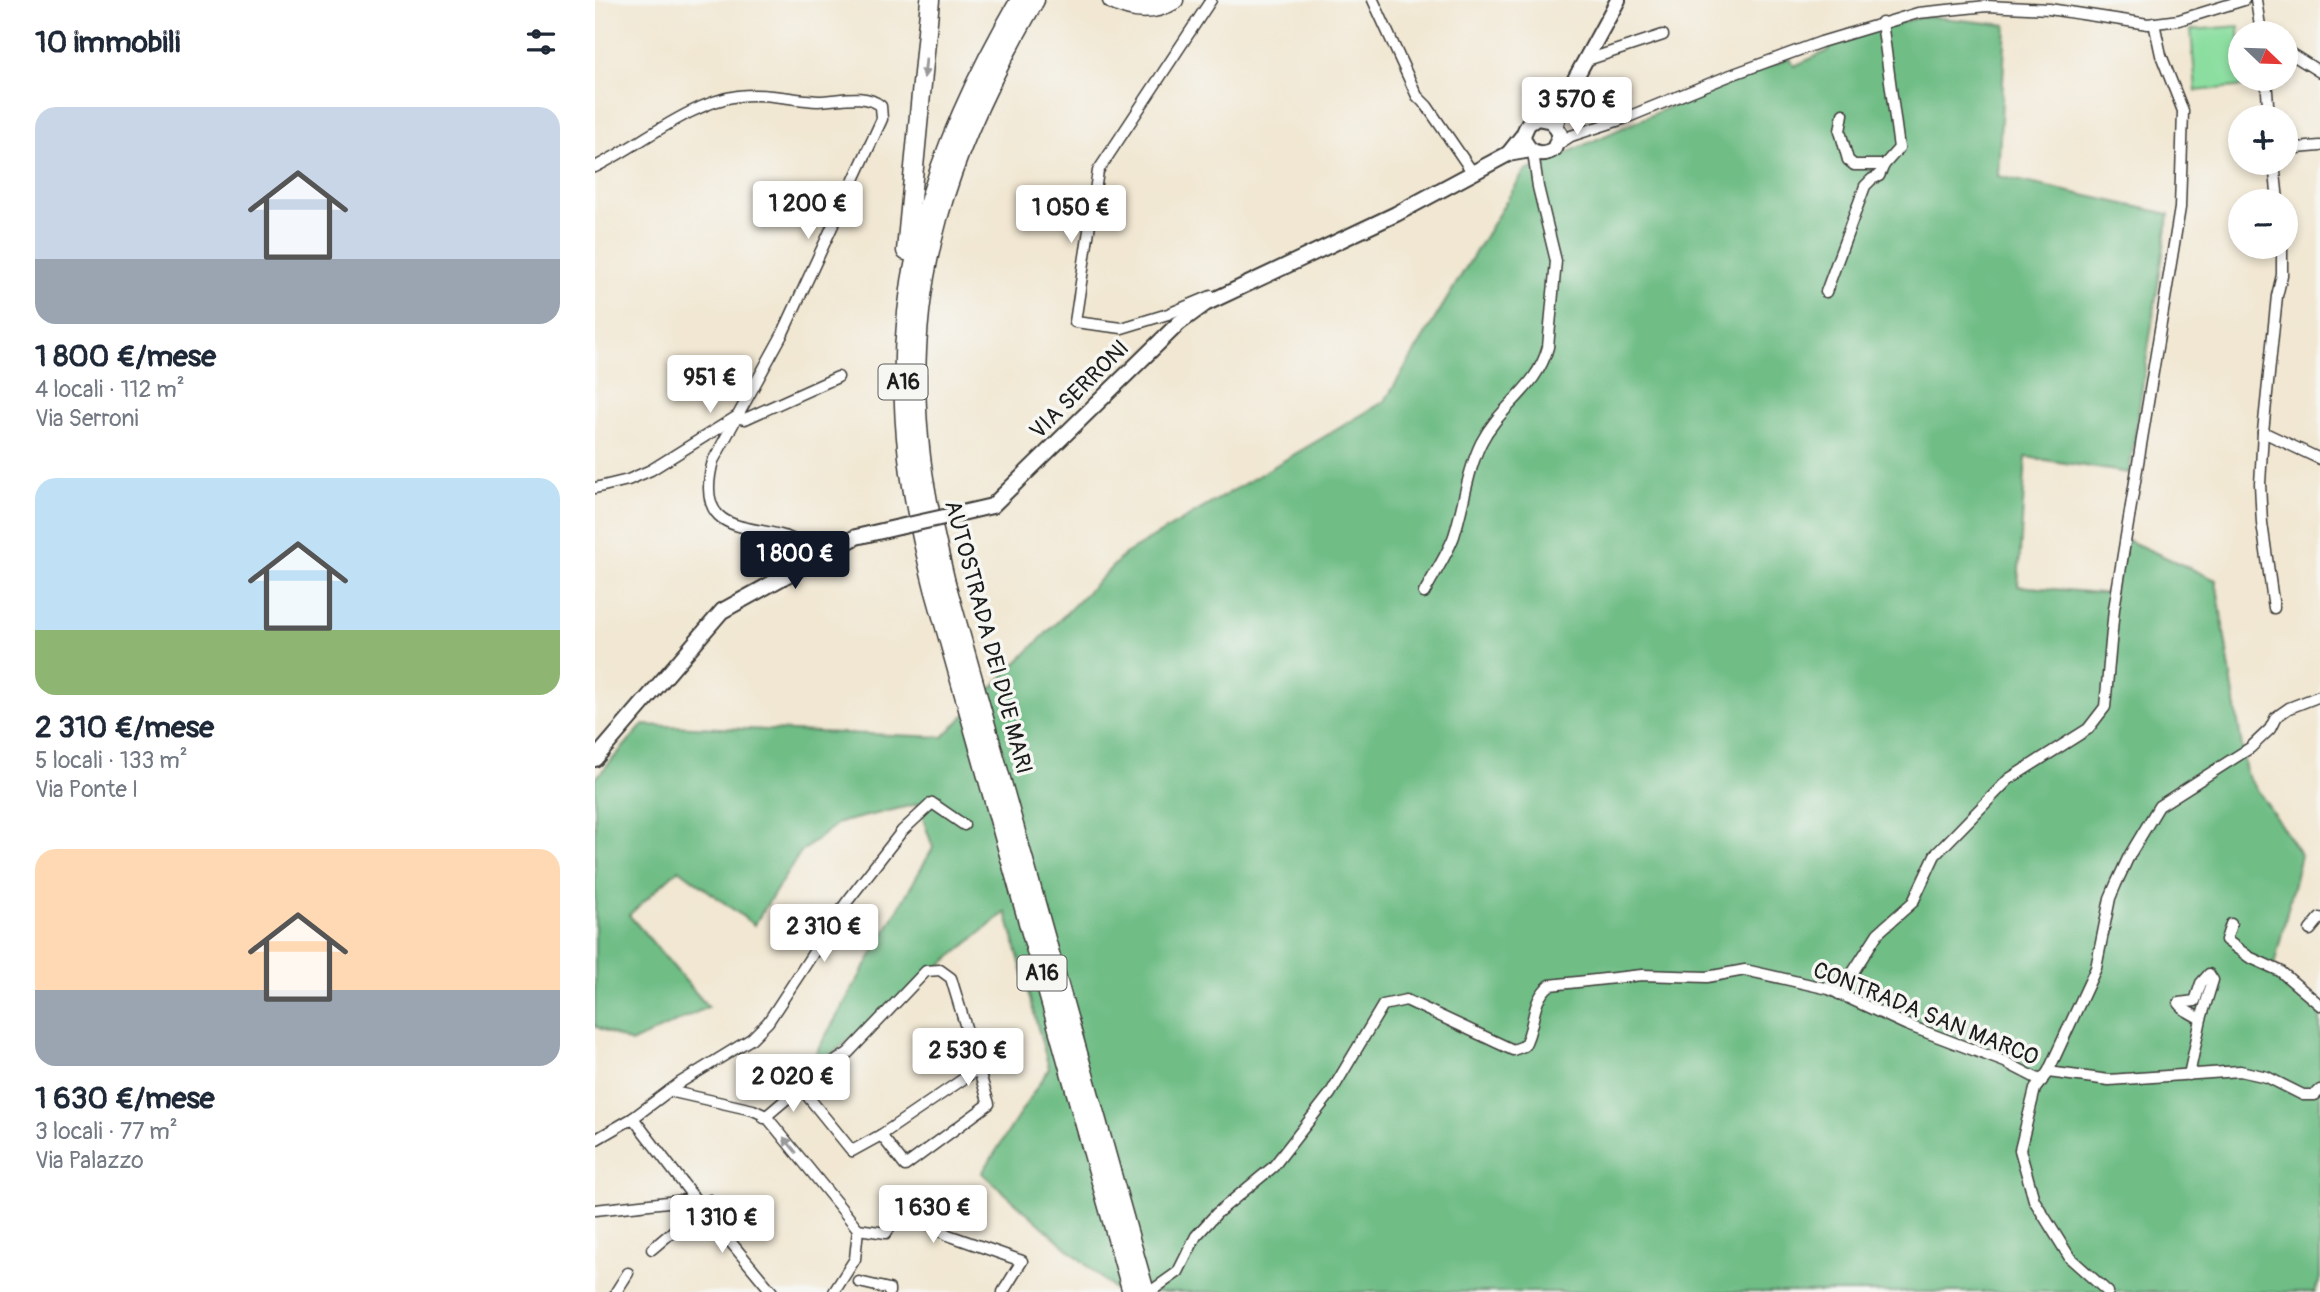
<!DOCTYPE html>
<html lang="it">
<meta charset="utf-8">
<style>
body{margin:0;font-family:Pangolin,sans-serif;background:#f6f6f7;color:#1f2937;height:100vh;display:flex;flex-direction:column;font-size:26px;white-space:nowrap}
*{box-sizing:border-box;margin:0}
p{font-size:23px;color:#747a83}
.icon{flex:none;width:38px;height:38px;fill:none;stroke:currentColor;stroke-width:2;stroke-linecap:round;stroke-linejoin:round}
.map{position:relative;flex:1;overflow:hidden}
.details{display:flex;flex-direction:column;background:#fff;width:595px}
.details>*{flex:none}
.needle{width:46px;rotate:113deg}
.fabs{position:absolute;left:1633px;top:21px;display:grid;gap:14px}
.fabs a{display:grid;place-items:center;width:70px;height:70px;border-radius:50%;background:#fff;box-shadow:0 4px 10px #0003;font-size:35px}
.price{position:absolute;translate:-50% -60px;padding:0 16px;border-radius:7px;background:#fff;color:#222;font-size:23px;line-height:46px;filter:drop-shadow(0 2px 4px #0008)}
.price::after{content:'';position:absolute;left:50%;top:42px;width:21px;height:16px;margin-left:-10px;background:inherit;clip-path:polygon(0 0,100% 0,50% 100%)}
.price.active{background:#111827;color:#fff}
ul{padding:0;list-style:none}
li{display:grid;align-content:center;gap:14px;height:371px;padding:0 35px}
li span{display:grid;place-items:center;height:217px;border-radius:21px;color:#555}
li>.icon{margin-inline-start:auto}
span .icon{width:126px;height:126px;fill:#fffc;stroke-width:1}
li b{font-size:30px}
h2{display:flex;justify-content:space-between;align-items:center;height:84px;padding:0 35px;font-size:30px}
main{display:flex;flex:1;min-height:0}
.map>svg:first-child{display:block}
.green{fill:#8bdea0;stroke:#547d5e;stroke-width:2}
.forest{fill:#70bd86;stroke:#466c51;stroke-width:2}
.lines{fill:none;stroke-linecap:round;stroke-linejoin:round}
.street-casing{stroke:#3c3a37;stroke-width:13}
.secondary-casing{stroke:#3c3a37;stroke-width:18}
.highway-casing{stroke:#3c3a37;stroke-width:21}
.street{stroke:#fff;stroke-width:10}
.secondary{stroke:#fff;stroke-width:14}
.highway{stroke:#fff;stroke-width:18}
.secondary-bridge-casing{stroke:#3c3a37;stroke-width:18;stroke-linecap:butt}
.secondary-bridge{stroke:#fff;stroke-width:14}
.oneway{fill:#999}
.labels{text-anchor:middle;stroke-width:7;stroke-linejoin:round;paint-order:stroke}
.shield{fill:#f6f6f2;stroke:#5d5d5c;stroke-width:2}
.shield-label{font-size:21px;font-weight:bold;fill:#1c1c1c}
.street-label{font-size:23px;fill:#1c1c1c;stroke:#f6f6f2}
</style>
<main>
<section class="details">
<h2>10 immobili<svg class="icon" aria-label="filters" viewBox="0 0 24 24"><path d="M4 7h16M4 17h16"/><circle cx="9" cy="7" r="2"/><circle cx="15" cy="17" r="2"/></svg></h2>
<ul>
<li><span style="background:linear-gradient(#c9d6e8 70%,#9aa5b1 0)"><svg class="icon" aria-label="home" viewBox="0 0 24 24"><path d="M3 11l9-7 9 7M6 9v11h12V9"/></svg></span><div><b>1 800 €/mese</b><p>4 locali · 112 m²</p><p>Via Serroni</p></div></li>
<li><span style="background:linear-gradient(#bfe0f5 70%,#8fb573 0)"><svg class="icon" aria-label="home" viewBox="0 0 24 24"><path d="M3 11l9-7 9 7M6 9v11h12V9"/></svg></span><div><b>2 310 €/mese</b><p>5 locali · 133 m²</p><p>Via Ponte I</p></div></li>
<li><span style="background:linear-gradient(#ffd9b3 65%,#9aa5b1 0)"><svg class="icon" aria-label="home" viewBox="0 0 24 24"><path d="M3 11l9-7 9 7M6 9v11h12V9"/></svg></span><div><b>1 630 €/mese</b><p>3 locali · 77 m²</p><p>Via Palazzo</p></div></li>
</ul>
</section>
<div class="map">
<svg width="1725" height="1292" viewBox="0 0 1725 1292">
<rect width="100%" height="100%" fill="#f6f6f2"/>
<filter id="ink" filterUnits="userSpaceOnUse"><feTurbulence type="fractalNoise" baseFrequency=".0143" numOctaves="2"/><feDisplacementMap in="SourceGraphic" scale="14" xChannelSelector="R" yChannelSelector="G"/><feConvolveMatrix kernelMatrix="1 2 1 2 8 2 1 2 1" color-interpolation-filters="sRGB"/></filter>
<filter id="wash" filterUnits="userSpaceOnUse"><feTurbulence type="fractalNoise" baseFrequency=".00686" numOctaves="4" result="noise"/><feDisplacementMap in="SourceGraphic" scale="28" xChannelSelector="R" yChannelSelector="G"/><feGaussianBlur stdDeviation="1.57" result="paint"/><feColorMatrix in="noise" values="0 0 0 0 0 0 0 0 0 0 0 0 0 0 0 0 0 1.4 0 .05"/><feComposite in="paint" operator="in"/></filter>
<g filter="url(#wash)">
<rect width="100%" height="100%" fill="#f1e7d2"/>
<path class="green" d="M1644,26l1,53h4l1,7 -49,5 -5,-61z"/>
<path class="forest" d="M1330,16l81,9 -8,151 171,38 -40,259 -103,-16 -8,129 94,8 15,-54 89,40 30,193 55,82 -27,111 46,44v270l-5,12h-1198l-135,-119 67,-105 -43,-156 -205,167 132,-231 -15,-44 -80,19 -38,30 -46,72 -75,-56 -50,46 79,92 -77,36 -36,-17v-247l48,-54 300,12 182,-183 260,-153 139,-229 185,-83 81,-31 4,8 34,-15 5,-11z"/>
</g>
<g filter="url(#ink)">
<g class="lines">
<g class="street-casing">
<g id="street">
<path d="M778,0l44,96 10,10 46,67"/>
<path d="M1661,0l5,33"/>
<path d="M1690,50l35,22"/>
<path d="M989,61l79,-26"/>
<path d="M1671,79l3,38"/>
<path d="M1248,114l-3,17 8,29 6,5h30"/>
<path d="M962,145l14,-9 52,-17 108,-44 90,-33 97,-29 69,-7 62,3 99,15 31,-4 65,-20"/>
<path d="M1690,149l35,-3"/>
<path d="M1679,163l4,38"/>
<path d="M0,167c43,-21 96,-65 143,-71 27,-4 54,4 80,5 20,0 46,-9 63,5l1,13 -12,26 -88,190 -69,126c-26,98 78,47 101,99"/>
<path d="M1687,247v28l-5,21 -14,136 57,27"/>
<path d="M1231,292l39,-106 7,-7 7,-3 5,-11 15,-17 -17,-126"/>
<path d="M616,296l-43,18 -46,14 -47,-6 23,-151 113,-171"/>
<path d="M1668,432l-3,52 2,39 12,85"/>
<path d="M0,488l33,-8 23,-10 85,-53 9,2 93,-42"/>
<path d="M829,593c10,-19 23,-38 30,-57 10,-31 13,-64 27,-93 19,-38 56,-54 67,-96l8,-86 -18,-74 -5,-35"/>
<path d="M1636,924l-5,16 23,17 31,14 40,34"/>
<path d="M1715,930l10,-12"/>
<path d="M1244,994l39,-61 35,-31 22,-47 74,-76 79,-50 17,-22 9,-98 66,-401 3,-97 -22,-56 -7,-32"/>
<path d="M1453,1072l61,8 131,-9 27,6 36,18h12l5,-5"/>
<path d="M1594,1075l12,-56 -16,-9 -6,-7 16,-2 6,-18 8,-9 4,6 -12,39"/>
<path d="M206,1088l51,63 29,-16 97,-66"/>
<path d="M74,1091l84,19 13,6 92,113 -3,30 -21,33"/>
<path d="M38,1118l62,81 77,93"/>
<path d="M169,1118l52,-44 32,-21 78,-82 14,-1 11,8 38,126 -84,62 -24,-31"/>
<path d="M0,1140l38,-22 48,-36 70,-43 17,-17 78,-119 56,-72 30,-28 32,22"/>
<path d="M0,1210l100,-11"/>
<path d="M263,1229l28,4 15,-24 47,26 74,26 -19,31"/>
<path d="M57,1249l58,-49"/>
<path d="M264,1282l30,7v3"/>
<path d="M559,1289l24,-17 18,-36 21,-23 56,-46 57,-73 53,-89 23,-5 107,50 11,-4c12,-20 6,-45 26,-61l92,-10 65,2 38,-7 84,19 78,36 98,37 37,19"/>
<path d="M21,1292l12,-19"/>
<path d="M1513,1292l-38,-34 -36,-58 -14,-50 15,-61 13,-17 48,-104 14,-70 6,-14 13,-28 30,-50 91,-58 20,-19 6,-12 13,-9 31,-12"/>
</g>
</g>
<g class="secondary-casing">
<g id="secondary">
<path d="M961,124l6,-21 56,-103"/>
<path d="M913,154l15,-19 5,-11 9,-6 15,3 8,13 -6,15c-14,9 -28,3 -31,-14"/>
<path d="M358,515l39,-9 187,-183 26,-19 191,-90 112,-60 23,-4"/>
<path d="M0,759l127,-148 134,-74 43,-10"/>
</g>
</g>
<g class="highway-casing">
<g id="highway">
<path d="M425,0c-86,147 -132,285 -112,457 5,44 15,88 26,131l198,704"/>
<path d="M440,0c-86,147 -135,284 -114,457 5,42 15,84 25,126l199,709"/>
<path d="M517,0c21,11 42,12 62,0"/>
<path d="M311,251l24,-251"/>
</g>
</g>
<use href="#street" class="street"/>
<use href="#secondary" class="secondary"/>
<use href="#highway" class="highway"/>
<g class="secondary-bridge-casing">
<path id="secondary-bridge" d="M304,527l54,-12"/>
</g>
<use href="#secondary-bridge" class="secondary-bridge"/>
</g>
<defs><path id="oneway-solid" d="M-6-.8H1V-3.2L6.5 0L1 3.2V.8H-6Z" transform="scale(1.75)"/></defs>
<g class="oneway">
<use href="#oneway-solid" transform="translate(330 68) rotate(96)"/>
<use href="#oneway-solid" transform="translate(195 1145) rotate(-130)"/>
</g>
</g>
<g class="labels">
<g class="shield">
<rect x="283.5" y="364.5" width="49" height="35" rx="5"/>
<rect x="422.5" y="955.5" width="49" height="35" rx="5"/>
</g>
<g class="shield-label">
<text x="308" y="389">A16</text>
<text x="447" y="980">A16</text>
</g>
<g class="street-label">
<text transform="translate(484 389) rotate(-45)" y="8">VIA SERRONI</text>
<text transform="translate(394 637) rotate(75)" y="8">AUTOSTRADA DEI DUE MARI</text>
<text transform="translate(1331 1013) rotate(22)" y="8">CONTRADA SAN MARCO</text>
</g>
</g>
</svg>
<div class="fabs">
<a><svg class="needle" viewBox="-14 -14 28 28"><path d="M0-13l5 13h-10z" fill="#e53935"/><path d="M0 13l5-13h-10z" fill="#747a83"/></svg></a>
<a>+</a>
<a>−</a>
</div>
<b class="price" style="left:982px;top:137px">3 570 €</b>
<b class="price" style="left:213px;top:241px">1 200 €</b>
<b class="price" style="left:476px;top:245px">1 050 €</b>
<b class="price" style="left:115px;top:415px">951 €</b>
<b class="price active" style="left:200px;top:591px">1 800 €</b>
<b class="price" style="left:229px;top:964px">2 310 €</b>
<b class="price" style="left:373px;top:1088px">2 530 €</b>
<b class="price" style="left:198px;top:1114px">2 020 €</b>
<b class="price" style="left:338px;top:1245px">1 630 €</b>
<b class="price" style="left:127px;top:1255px">1 310 €</b>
</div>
</main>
